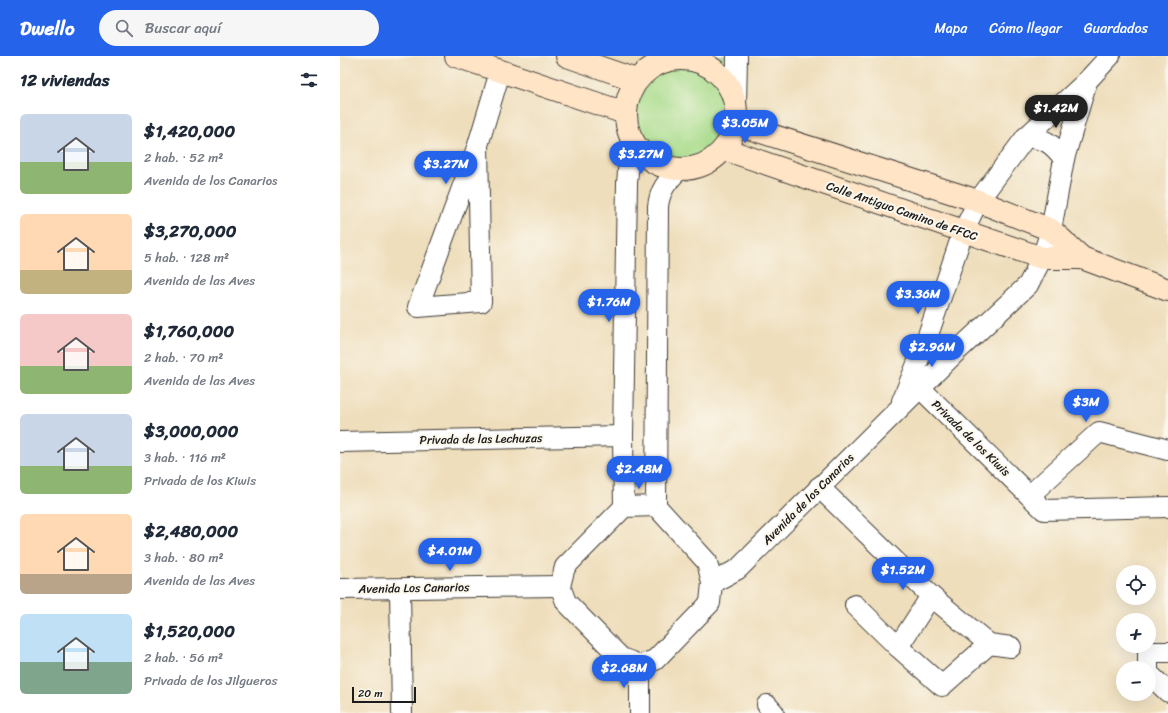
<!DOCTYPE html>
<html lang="es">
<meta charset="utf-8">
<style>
body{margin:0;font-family:Sriracha,sans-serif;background:#f6f6f7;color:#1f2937;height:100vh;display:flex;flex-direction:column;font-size:15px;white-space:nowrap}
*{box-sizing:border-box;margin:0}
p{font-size:13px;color:#747a83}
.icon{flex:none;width:22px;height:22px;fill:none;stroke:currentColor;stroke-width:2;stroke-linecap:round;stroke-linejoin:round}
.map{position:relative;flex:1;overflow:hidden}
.details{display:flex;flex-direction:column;background:#fff;width:340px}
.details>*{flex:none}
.controls{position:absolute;left:776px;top:509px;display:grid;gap:8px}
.controls a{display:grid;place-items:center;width:40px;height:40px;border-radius:50%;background:#fff;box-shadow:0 4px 16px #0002;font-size:20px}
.scale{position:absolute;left:12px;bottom:10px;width:64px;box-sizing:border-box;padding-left:4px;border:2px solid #1c1c1c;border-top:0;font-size:11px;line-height:14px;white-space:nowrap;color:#1c1c1c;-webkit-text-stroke:3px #fbf7ec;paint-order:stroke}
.price{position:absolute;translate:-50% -34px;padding:0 9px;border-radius:14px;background:#2563eb;color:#fff;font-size:13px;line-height:26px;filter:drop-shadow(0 1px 2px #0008)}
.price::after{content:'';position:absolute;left:50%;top:24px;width:12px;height:9px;margin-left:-6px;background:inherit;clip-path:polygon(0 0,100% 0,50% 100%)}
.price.selected{background:#222;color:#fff}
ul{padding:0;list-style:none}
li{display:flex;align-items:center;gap:12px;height:100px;padding:0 20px}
li span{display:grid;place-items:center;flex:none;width:112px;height:80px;border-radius:6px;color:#555}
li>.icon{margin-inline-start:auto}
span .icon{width:48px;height:48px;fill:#fffc;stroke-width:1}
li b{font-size:17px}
h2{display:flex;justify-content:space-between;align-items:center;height:48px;padding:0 20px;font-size:17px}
header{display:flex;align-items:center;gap:24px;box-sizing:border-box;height:56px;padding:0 20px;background:#2563eb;color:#fff}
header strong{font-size:19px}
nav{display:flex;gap:22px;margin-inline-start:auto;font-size:14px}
.search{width:280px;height:36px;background:#f6f6f7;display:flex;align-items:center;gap:10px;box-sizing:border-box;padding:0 14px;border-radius:22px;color:#747a83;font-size:15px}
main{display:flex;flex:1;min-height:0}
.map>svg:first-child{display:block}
.green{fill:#a9dc8b;stroke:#627c54}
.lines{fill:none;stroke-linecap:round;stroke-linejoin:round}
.minor-casing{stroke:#3c3934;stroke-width:22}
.secondary-casing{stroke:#3c3934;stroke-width:24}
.minor{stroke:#fff;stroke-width:20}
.secondary{stroke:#ffe4c6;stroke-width:22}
.labels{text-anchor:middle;stroke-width:4;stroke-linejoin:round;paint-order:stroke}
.street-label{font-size:12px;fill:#1c1c1c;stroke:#fbf7ec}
</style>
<header>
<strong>Dwello</strong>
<div class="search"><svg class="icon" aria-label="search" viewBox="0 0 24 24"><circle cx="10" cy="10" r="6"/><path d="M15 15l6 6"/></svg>Buscar aquí</div>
<nav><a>Mapa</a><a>Cómo llegar</a><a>Guardados</a></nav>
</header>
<main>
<section class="details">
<h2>12 viviendas<svg class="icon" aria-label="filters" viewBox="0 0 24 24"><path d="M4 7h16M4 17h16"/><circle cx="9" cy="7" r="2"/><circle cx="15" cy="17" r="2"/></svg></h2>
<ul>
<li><span style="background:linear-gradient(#c9d6e8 60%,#8fb573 0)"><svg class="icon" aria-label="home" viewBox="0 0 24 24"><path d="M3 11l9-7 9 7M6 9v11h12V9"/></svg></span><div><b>$1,420,000</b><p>2 hab. · 52 m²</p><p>Avenida de los Canarios</p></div></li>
<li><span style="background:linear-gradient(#ffd9b3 70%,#c2b280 0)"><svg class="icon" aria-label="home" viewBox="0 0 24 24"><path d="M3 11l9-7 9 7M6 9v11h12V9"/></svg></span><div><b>$3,270,000</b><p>5 hab. · 128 m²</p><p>Avenida de las Aves</p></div></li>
<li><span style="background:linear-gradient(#f6c9c9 65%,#8fb573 0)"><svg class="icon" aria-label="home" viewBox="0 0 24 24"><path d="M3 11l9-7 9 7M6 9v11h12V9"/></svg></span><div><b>$1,760,000</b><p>2 hab. · 70 m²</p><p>Avenida de las Aves</p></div></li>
<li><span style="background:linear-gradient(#c9d6e8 65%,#8fb573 0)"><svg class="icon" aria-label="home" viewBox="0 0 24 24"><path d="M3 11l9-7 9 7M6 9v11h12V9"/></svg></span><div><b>$3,000,000</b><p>3 hab. · 116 m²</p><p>Privada de los Kiwis</p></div></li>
<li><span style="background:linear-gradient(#ffd9b3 75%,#b9a48a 0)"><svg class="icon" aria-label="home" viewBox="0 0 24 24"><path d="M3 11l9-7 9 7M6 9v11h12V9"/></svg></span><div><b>$2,480,000</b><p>3 hab. · 80 m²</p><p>Avenida de las Aves</p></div></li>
<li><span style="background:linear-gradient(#bfe0f5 60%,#7fa58c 0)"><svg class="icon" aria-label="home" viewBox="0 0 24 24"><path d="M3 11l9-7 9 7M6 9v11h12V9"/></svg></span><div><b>$1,520,000</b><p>2 hab. · 56 m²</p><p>Privada de los Jilgueros</p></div></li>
</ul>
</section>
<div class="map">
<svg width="828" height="657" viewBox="0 0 828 657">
<rect width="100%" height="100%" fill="#fbf7ec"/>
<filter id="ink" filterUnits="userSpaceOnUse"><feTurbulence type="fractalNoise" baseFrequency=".025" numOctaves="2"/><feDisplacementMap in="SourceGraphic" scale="8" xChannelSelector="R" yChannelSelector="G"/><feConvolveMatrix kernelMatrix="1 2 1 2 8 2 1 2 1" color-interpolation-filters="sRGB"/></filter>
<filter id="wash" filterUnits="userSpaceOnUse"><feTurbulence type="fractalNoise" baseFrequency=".012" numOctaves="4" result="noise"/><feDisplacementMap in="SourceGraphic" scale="16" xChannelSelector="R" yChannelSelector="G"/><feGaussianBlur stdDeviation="0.9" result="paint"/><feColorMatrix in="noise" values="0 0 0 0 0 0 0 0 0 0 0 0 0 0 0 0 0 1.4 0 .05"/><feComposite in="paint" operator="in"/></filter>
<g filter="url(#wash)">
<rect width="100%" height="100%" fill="#efdebc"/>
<path class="green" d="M371,0h17l3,48 -1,18 -8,17 -18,14 -23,7 -30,-9 -17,-20 -1,-34 11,-17 32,-19 35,10z"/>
</g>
<g filter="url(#ink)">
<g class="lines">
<g class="minor-casing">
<g id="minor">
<path d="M354,5l8,-5"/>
<path d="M396,50l1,-50"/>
<path d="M686,81c20,2 26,6 38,22"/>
<path d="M138,89l3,157 -63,5 60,-162 22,-73"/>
<path d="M572,324l132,130 124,-3"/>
<path d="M562,345l23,-57 38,-112 15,-31 48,-64 61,-56 23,-25"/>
<path d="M0,386l283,-6"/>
<path d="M479,431l112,109 58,48 22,3"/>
<path d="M690,439l69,-63 69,18"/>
<path d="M316,450l51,56 5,21 -2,20 -55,57 -15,5 -19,-7 -55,-56 -6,-16 5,-19 59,-60z"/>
<path d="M316,450l2,-300c2,-16 9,-25 21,-36"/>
<path d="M284,451l-1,-71 4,-253 4,-44"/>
<path d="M372,527l26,-14 216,-215 74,-69 14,-27 9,-28 13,-71 23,-78"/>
<path d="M0,533l220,-3"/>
<path d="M60,533l2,124"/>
<path d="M515,549l43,42 44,39 47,-42"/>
<path d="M558,591l33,-51"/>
<path d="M300,609v48"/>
<path d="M808,612v-16h20"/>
<path d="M809,618l19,18"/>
<path d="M427,649l7,8"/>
</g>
</g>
<g class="secondary-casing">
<g id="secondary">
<path d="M116,0l169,57"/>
<path d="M227,0l69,24"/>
<circle cx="341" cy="58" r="55"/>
<path d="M396,68l242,77 73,29 31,28"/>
<path d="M384,93l318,109h40l86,32"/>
</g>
</g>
<use href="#minor" class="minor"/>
<use href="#secondary" class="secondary"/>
</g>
</g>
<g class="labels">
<g class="street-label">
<text transform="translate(562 155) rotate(19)" y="4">Calle Antiguo Camino de FFCC</text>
<text transform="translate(631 382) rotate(44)" y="4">Privada de los Kiwis</text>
<text transform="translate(141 383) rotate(-1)" y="4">Privada de las Lechuzas</text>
<text transform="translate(468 443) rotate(-45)" y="4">Avenida de los Canarios</text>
<text transform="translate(74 532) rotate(-1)" y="4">Avenida Los Canarios</text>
</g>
</g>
</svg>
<div class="controls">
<a><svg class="icon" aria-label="locate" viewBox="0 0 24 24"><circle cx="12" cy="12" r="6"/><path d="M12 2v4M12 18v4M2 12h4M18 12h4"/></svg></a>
<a>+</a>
<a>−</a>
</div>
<div class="scale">20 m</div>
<b class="price selected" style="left:716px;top:73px">$1.42M</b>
<b class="price" style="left:405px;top:88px">$3.05M</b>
<b class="price" style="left:301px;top:119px">$3.27M</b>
<b class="price" style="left:106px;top:129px">$3.27M</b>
<b class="price" style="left:578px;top:259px">$3.36M</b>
<b class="price" style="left:269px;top:267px">$1.76M</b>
<b class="price" style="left:592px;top:312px">$2.96M</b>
<b class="price" style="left:746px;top:367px">$3M</b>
<b class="price" style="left:299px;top:434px">$2.48M</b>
<b class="price" style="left:110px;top:516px">$4.01M</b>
<b class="price" style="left:563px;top:535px">$1.52M</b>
<b class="price" style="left:284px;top:633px">$2.68M</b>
</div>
</main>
